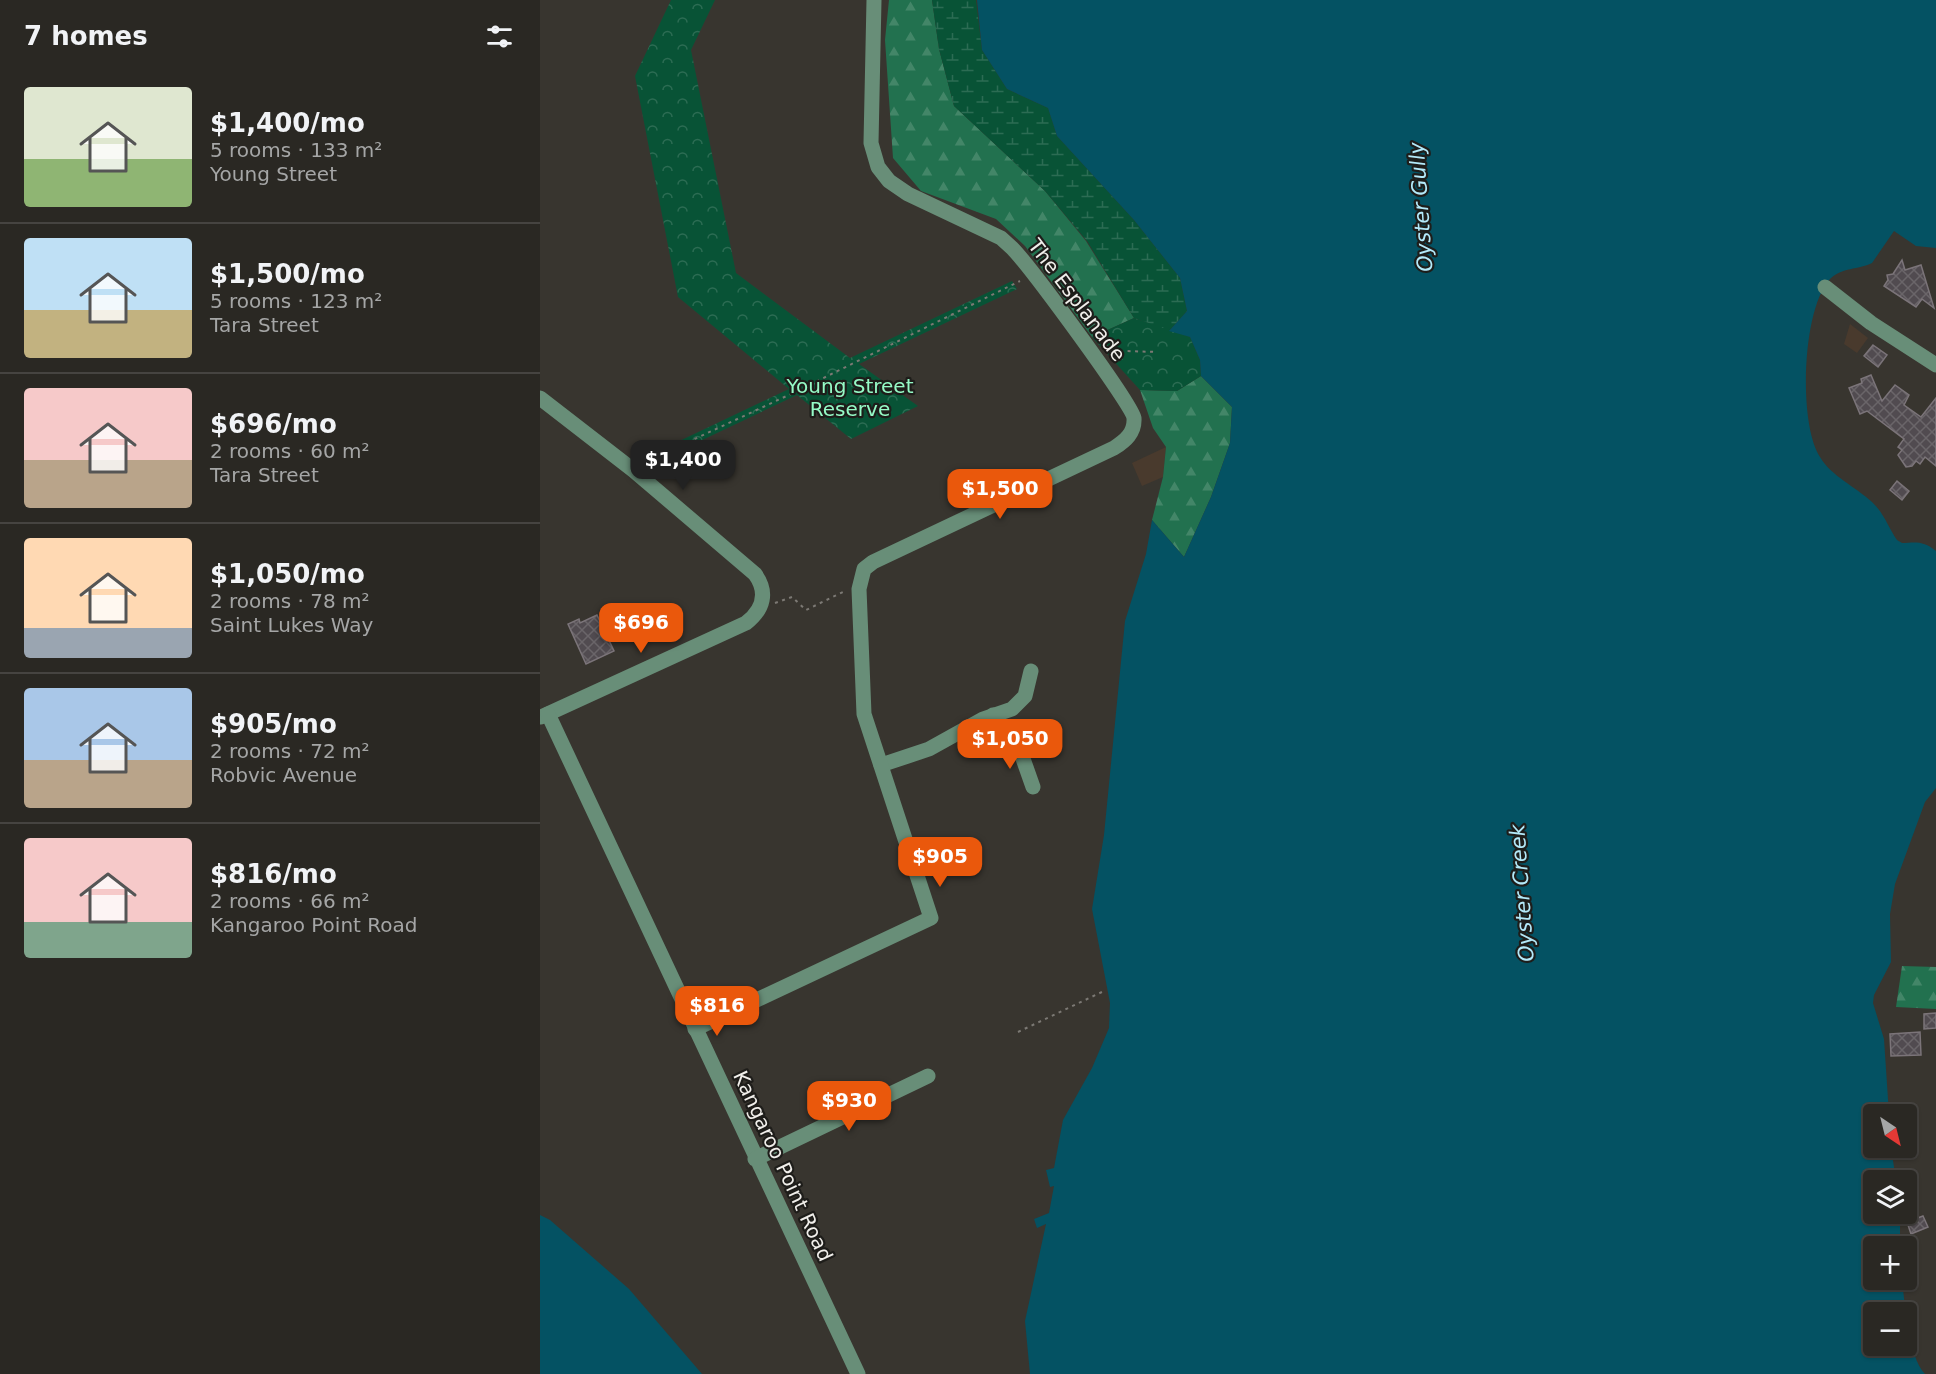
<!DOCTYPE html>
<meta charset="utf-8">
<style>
body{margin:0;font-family:"DejaVu Sans",sans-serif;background:#32302b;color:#f1f3f6;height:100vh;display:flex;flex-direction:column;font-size:22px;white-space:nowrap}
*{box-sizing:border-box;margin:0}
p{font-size:20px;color:#a5a6a6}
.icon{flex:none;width:33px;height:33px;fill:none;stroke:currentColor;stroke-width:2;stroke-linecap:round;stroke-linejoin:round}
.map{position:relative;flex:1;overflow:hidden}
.sheet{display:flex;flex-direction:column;background:#2a2823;width:540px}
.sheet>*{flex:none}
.needle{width:39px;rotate:145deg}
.tools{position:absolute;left:1323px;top:1104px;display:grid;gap:12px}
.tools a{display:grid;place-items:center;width:54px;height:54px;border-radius:6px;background:#2a2823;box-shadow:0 2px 4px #0004,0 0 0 2px #464441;font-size:30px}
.price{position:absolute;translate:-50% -51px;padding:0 14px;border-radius:12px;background:#ea580c;color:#fff;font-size:20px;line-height:39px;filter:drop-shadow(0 2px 3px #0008)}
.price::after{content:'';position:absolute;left:50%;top:36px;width:18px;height:14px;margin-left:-9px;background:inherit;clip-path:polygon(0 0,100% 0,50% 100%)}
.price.active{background:#222;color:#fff}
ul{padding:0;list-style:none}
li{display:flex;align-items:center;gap:18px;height:150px;padding:0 24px}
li+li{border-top:2px solid #464441}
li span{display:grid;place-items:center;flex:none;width:168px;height:120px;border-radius:6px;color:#555}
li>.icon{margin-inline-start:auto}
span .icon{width:72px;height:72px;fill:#fffc;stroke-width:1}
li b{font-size:26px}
h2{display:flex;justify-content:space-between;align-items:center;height:72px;padding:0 24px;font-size:26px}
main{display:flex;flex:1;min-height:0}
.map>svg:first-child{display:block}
.industrial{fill:#493a2d}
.forest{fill:url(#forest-firs)}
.wetland{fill:url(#wetland-marsh)}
.park{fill:url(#park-crowns)}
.water{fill:#045263;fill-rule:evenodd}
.building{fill:url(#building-cross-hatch);stroke:#7b7479;stroke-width:1.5}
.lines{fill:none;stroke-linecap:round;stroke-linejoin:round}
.path{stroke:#7c7974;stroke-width:2;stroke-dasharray:3 4.5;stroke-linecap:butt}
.minor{stroke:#688e78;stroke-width:15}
.labels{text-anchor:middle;stroke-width:4.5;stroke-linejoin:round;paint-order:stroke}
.street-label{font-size:20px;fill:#f1efeb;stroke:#1e1d1a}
.park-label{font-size:20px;fill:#95fac6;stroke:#1e1d1a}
.water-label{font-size:21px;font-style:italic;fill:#b3eafa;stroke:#1e1d1a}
</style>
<main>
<section class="sheet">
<h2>7 homes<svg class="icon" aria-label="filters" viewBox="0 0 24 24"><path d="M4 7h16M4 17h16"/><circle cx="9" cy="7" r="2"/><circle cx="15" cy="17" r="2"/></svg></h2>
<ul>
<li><span style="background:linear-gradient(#dfe7d0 60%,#8fb573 0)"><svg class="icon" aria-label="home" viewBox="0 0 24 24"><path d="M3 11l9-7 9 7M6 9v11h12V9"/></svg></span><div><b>$1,400/mo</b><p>5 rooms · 133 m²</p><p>Young Street</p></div></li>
<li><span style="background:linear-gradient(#bfe0f5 60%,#c2b280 0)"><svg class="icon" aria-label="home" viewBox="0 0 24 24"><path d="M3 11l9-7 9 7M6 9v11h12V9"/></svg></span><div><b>$1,500/mo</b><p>5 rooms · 123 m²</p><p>Tara Street</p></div></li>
<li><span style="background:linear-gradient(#f6c9c9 60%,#b9a48a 0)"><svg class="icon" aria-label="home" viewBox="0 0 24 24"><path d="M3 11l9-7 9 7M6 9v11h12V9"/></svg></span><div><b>$696/mo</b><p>2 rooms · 60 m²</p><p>Tara Street</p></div></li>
<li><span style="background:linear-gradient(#ffd9b3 75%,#9aa5b1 0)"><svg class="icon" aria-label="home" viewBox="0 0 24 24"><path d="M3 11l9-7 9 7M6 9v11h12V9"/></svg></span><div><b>$1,050/mo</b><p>2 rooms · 78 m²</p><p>Saint Lukes Way</p></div></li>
<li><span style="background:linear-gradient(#a9c7e8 60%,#b9a48a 0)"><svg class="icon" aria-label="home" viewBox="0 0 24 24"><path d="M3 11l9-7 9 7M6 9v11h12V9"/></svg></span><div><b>$905/mo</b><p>2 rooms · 72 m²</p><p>Robvic Avenue</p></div></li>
<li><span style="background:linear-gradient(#f6c9c9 70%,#7fa58c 0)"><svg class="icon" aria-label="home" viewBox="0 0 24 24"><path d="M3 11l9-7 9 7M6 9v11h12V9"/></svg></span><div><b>$816/mo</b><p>2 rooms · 66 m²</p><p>Kangaroo Point Road</p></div></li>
</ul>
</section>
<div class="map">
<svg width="1396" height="1374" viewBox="0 0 1396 1374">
<defs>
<pattern id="forest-firs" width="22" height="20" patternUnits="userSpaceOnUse" patternTransform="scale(1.5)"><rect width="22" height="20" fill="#22714f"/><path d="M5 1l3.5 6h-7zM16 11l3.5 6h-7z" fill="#438668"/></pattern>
<pattern id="wetland-marsh" width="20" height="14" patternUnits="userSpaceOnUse" patternTransform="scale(1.5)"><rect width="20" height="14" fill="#085336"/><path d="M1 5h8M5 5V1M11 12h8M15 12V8" fill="none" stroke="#2c6c53"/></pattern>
<pattern id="park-crowns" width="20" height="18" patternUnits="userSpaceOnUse" patternTransform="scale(1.5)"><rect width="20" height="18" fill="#085336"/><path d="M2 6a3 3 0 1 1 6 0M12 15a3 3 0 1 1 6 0" fill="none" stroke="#2c6c53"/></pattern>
<pattern id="building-cross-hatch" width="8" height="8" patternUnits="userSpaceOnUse" patternTransform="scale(1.5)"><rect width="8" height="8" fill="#514b50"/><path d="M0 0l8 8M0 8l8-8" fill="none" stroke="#6a6569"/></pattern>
</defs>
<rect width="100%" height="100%" fill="#38352f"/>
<g class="industrial">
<path d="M1310,324l18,14 -11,15 -13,-9z"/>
<path d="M626,447l-3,30 -21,9 -10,-23z"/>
</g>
<g class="forest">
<path d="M349,0h43l7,49 15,57 91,85 41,50 48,77 -42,19 -67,-91 -29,-27 -75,-28 -28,-33 -8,-118z"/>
<path d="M661,376l31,31 -2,36 -19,54 -27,60 -32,-37 11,-43 3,-30 -13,-19 -13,-38 37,1z"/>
<path d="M1362,966l34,1v42l-40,-2z"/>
</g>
<path class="wetland" d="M392,0h44l6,50 25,39 41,19 9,28 77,84 46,58 7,33 -18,20 -35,-13 -47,-77 -42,-50 -91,-85 -15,-57z"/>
<g class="park">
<path d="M131,0h44l-24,50 45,223 114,85 162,-77 5,8 -158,75 59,42 -67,33 -54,-44 -139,66 -8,-6 139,-66 -111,-92 -43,-221z"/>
<path d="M594,318l56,19 10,23 1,16 -24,15 -37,-1 -48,-53z"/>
</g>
<g class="water">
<path d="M437,0h959v248l-20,-2 -22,-15 -22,32c-14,7 -30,4 -42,16 -28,30 -32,144 -10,178 11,19 36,30 52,45 12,11 16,25 25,38l5,3c15,-1 22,-2 34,8v237l-11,14 -30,82 -5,30 1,48 -17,33 -1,8 11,36 5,75h-15v34h17l5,32h-22v34h26v32h-26v34h28c3,24 6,76 23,94h-895l-5,-53 21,-97 -9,4 -3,-9 15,-6 5,-27 -4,1 -4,-17 8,-2 9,-48 29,-52 17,-40 1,-25 -18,-94 12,-74 21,-214 21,-67 6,-34 32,37 27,-60 19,-54 2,-36 -31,-31 -1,-16 -10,-23 -21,-6 18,-20 -7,-33 -46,-58 -77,-84 -9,-28 -41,-19 -25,-39zM1334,1312h32v34h-32z"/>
<path d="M0,1215l10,5 79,69 73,85h-162z"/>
</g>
<g class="building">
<path d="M1362,260l3,10 16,-5 13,43 -12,-9 -6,8 -32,-21 4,-6 -1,-5 6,-1z"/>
<path d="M1333,345l14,10 -9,12 -14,-11z"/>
<path d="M1331,375l11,26 13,-16 14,10 -5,10 17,12 15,-19v68l-11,-9 -5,7 -4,-3 -4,5 -6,1 -8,-12 4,-5 -4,-3 6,-8 -37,-28 -7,3 -11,-26 13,-5 -1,-4z"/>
<path d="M1357,481l12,10 -7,9 -12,-10z"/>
<path d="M57,615l17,36 -28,13 -18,-40 11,-5 1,4z"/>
<path d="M1396,1013v15l-12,1v-15z"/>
<path d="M1380,1032l1,23 -30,1 -1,-22z"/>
<path d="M1383,1216l5,11 -17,7 -4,-12z"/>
</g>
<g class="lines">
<g class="path">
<path d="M574,357l12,-6 31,1"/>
<path d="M109,464l5,-6 139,-65 227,-112"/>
<path d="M235,603l17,-6 14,13 39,-19"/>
<path d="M478,1032l86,-41"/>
</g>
<g class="minor">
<path d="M1285,287l46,36 65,42"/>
<path d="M0,398l93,72 122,104c13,18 9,35 -9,49l-205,94"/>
<path d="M8,714l310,660"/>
<path d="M453,715l28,38 12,34"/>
<path d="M341,765l48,-16 54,-30 29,-10 13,-13 6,-25"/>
<path d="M155,1029l236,-111 -67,-204 -5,-125 5,-20 9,-7 241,-114c11,-7 21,-15 20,-30 -2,-14 -105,-153 -122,-170l-11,-10 -93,-44 -19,-13 -11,-14 -7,-24 3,-143"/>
<path d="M215,1159l173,-83"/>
</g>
</g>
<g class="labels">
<g class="street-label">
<text transform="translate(537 300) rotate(53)" y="7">The Esplanade</text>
<text transform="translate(243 1166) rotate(65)" y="7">Kangaroo Point Road</text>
</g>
<g class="park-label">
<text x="310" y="393">Young Street<tspan x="310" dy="23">Reserve</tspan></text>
</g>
<g class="water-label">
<text transform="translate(881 207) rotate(-94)" y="7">Oyster Gully</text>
<text transform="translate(982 893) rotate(-94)" y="7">Oyster Creek</text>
</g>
</g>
</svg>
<div class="tools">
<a><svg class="needle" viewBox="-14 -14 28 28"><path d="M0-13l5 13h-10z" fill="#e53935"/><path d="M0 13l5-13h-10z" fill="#a5a6a6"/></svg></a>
<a><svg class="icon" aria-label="layers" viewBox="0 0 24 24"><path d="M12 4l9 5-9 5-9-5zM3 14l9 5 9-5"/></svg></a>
<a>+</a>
<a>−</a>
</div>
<b class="price active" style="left:143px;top:491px">$1,400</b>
<b class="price" style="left:460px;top:520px">$1,500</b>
<b class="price" style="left:101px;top:654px">$696</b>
<b class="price" style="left:470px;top:770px">$1,050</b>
<b class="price" style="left:400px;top:888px">$905</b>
<b class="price" style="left:177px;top:1037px">$816</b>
<b class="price" style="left:309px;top:1132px">$930</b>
</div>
</main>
